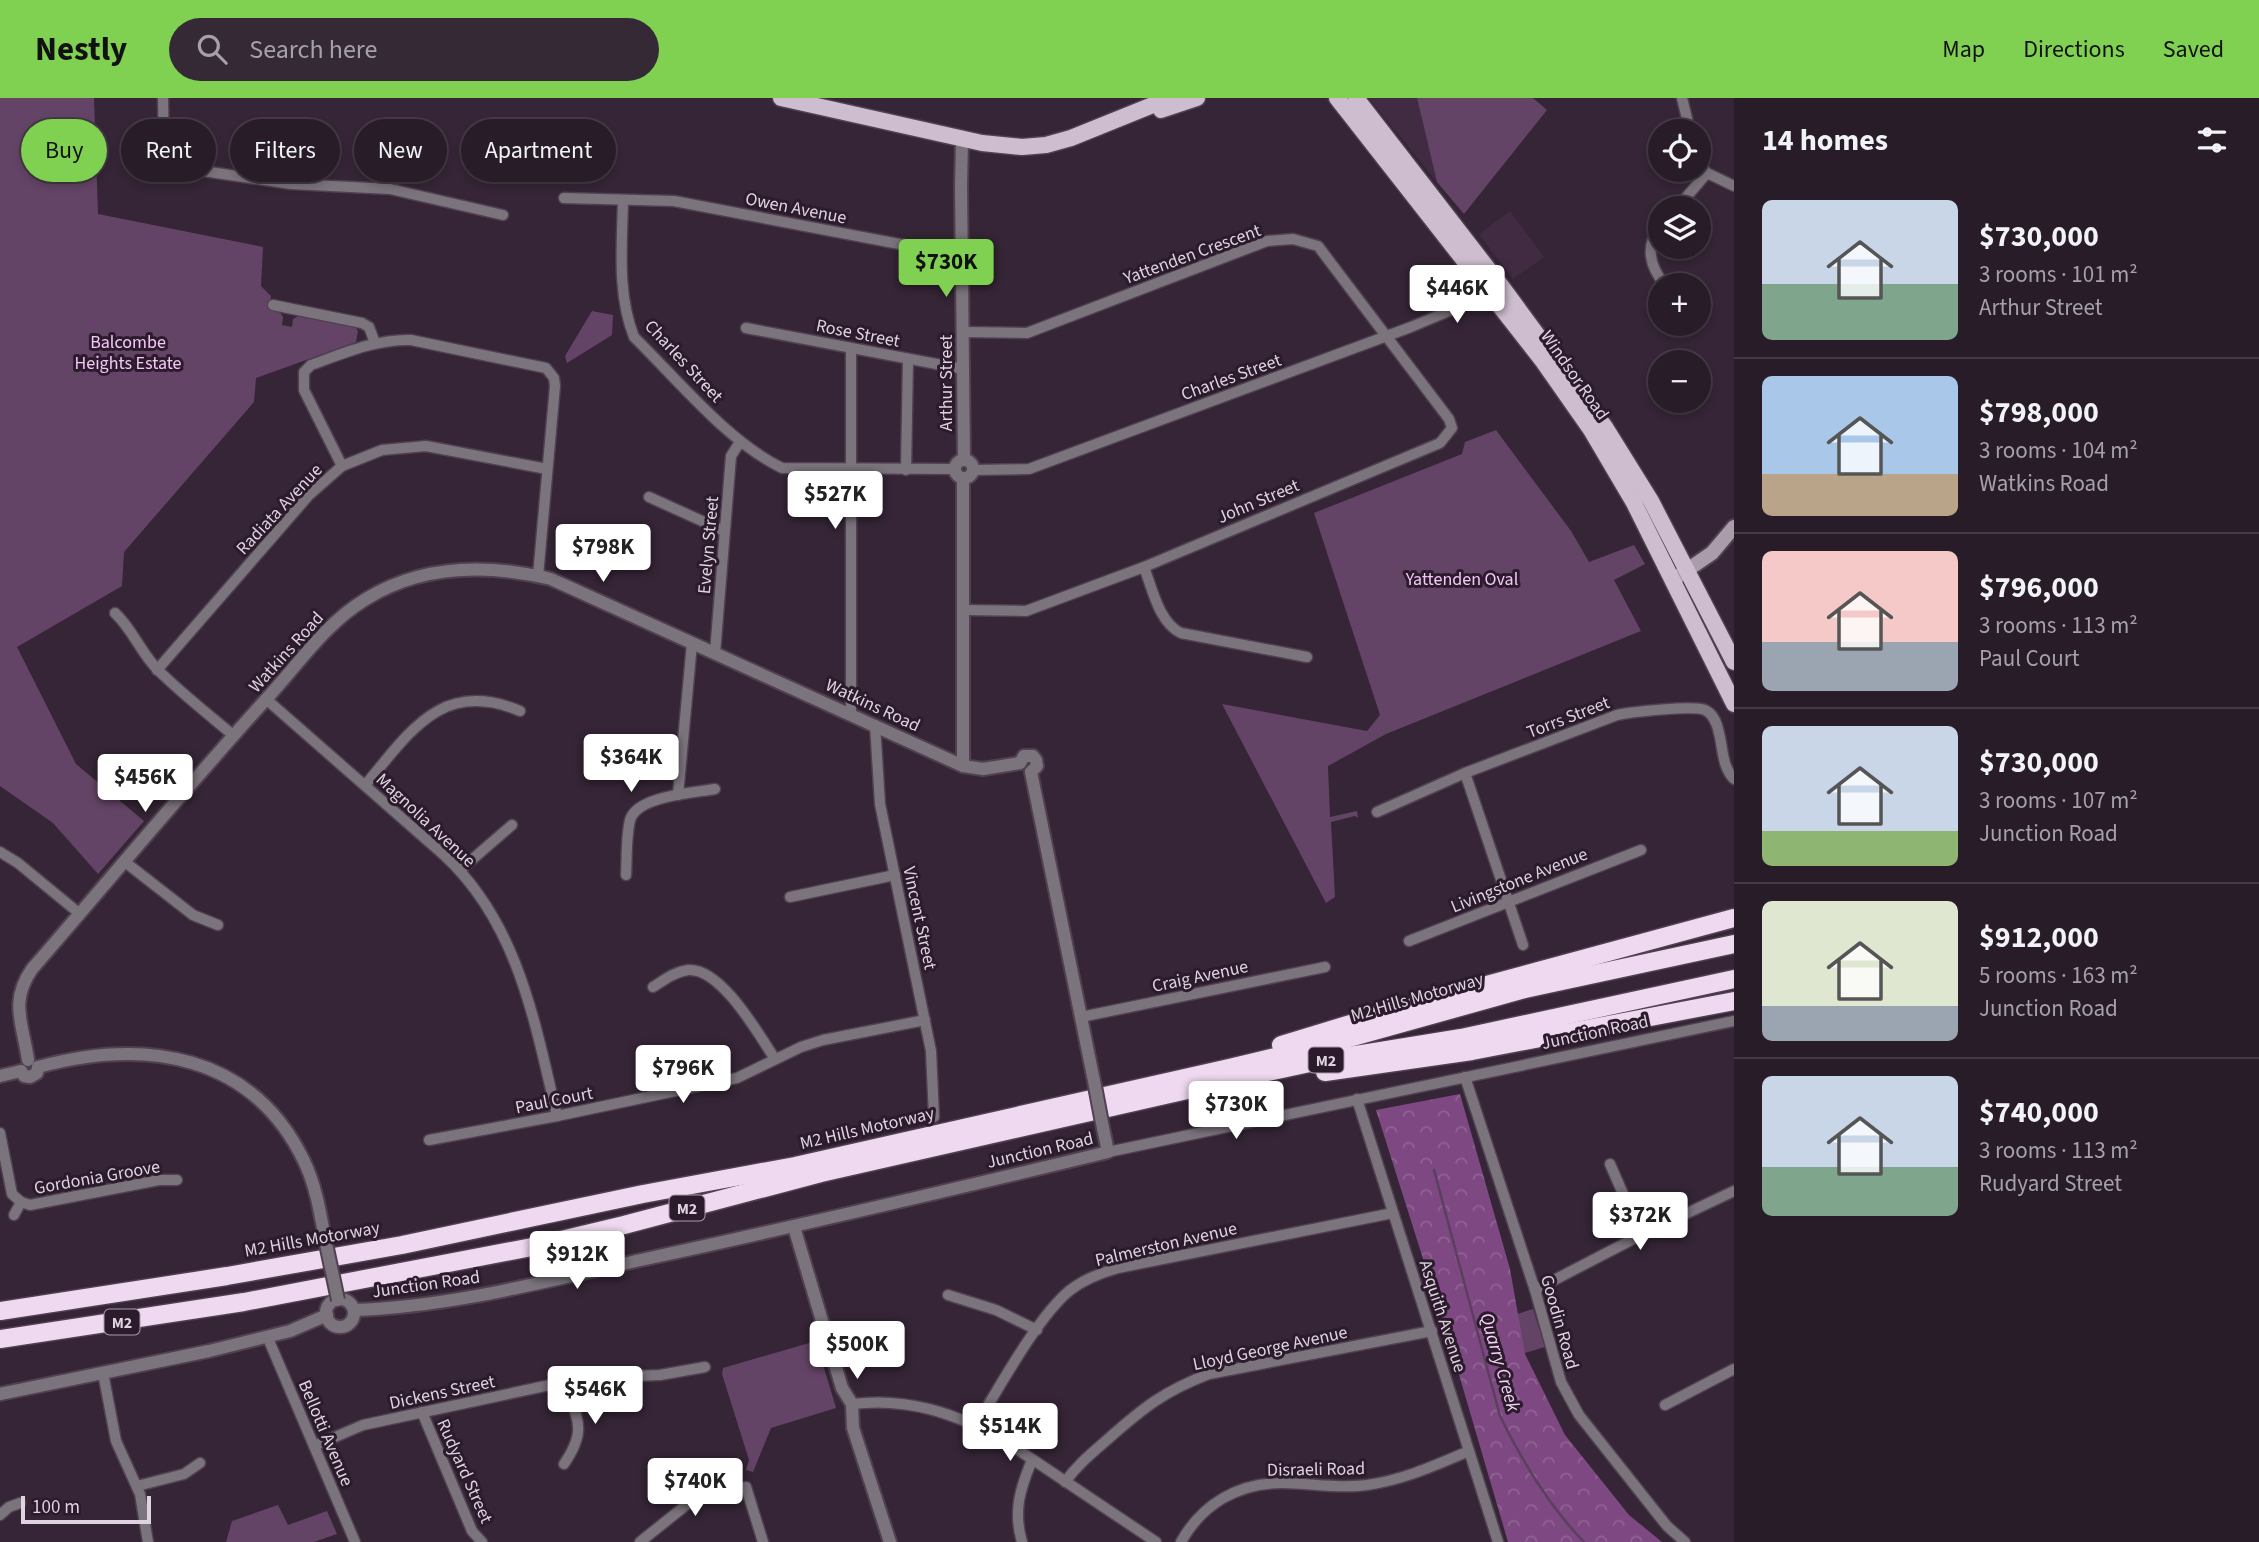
<!DOCTYPE html>
<meta charset="utf-8">
<style>
body{margin:0;font-family:"Source Sans 3",sans-serif;background:#342934;color:#f1f3f6;height:100vh;display:flex;flex-direction:column;font-size:26px;white-space:nowrap}
*{box-sizing:border-box;margin:0}
p{font-size:23px;color:#a5a1a8}
.icon{flex:none;width:38px;height:38px;fill:none;stroke:currentColor;stroke-width:2;stroke-linecap:round;stroke-linejoin:round}
.map{position:relative;flex:1;overflow:hidden}
.drawer{display:flex;flex-direction:column;background:#281c28;width:525px}
.drawer>*{flex:none}
.banner{position:absolute;left:21px;top:21px;width:665px;height:63px;display:flex;gap:14px}
.controls{position:absolute;left:1648px;top:21px;display:grid;gap:14px}
.controls a{display:grid;place-items:center;width:63px;height:63px;border-radius:50%;background:#281c28;box-shadow:0 4px 10px #0003,0 0 0 2px #443a45;font-size:35px}
.scale{position:absolute;left:21px;bottom:18px;width:130px;box-sizing:border-box;padding-left:7px;border:4px solid #ded3df;border-top:0;font-size:19px;line-height:24px;white-space:nowrap;color:#ded3df;-webkit-text-stroke:5px #2b1b2c;paint-order:stroke}
.price{position:absolute;translate:-50% -60px;padding:0 16px;border-radius:7px;background:#fff;color:#222;font-size:23px;line-height:46px;filter:drop-shadow(0 2px 4px #0008)}
.price::after{content:'';position:absolute;left:50%;top:42px;width:21px;height:16px;margin-left:-10px;background:inherit;clip-path:polygon(0 0,100% 0,50% 100%)}
.price.on{background:#80d051;color:#111}
ul{padding:0;list-style:none}
li{display:flex;align-items:center;gap:21px;height:175px;padding:0 28px}
li+li{border-top:2px solid #443a45}
li span{display:grid;place-items:center;flex:none;width:196px;height:140px;border-radius:10px;color:#555}
li>.icon{margin-inline-start:auto}
span .icon{width:84px;height:84px;fill:#fffc;stroke-width:1}
li b{font-size:30px}
h2{display:flex;justify-content:space-between;align-items:center;height:84px;padding:0 28px;font-size:30px}
.chip{padding:0 24px;border-radius:32px;background:#281c28;box-shadow:0 4px 10px #0003,0 0 0 2px #443a45;font-size:24px;line-height:63px}
.chip.on{background:#80d051;color:#111}
header{display:flex;align-items:center;gap:42px;box-sizing:border-box;height:98px;padding:0 35px;background:#80d051;color:#111}
header strong{font-size:33px}
nav{display:flex;gap:38px;margin-inline-start:auto;font-size:24px}
.search{width:490px;height:63px;background:#342934;display:flex;align-items:center;gap:18px;box-sizing:border-box;padding:0 24px;border-radius:38px;color:#a5a1a8;font-size:26px}
main{display:flex;flex:1;min-height:0}
.map>svg:first-child{display:block}
.built{fill:#402b42}
.green{fill:#644466}
.forest{fill:url(#forest-crowns)}
.lines{fill:none;stroke-linecap:round;stroke-linejoin:round}
.stream{stroke:#5c3f5e;stroke-width:2.5}
.minor-casing{stroke:#504151;stroke-width:13}
.tertiary-casing{stroke:#504151;stroke-width:16}
.secondary-casing{stroke:#504151;stroke-width:18}
.primary-casing{stroke:#504151;stroke-width:19}
.motorway-casing{stroke:#504151;stroke-width:21}
.minor{stroke:#7c747d;stroke-width:10}
.tertiary{stroke:#7c747d;stroke-width:12}
.secondary{stroke:#aa9cab;stroke-width:14}
.primary{stroke:#cebccf;stroke-width:16}
.motorway{stroke:#efd9f0;stroke-width:18}
.tertiary-bridge-casing{stroke:#504151;stroke-width:16;stroke-linecap:butt}
.tertiary-bridge{stroke:#7c747d;stroke-width:12}
.labels{text-anchor:middle;stroke-width:6;stroke-linejoin:round;paint-order:stroke}
.shield{fill:#2b1b2c;stroke:#a89ca9;stroke-width:2}
.shield-label{font-size:16px;font-weight:bold;fill:#ded3df}
.street-label{font-size:18px;fill:#ded3df;stroke:#2b1b2c}
.park-label{font-size:18px;fill:#f5c7f8;stroke:#2b1b2c}
.water-label{font-size:19px;font-style:italic;fill:#f4d5f6;stroke:#2b1b2c}
</style>
<header>
<strong>Nestly</strong>
<div class="search"><svg class="icon" aria-label="search" viewBox="0 0 24 24"><circle cx="10" cy="10" r="6"/><path d="M15 15l6 6"/></svg>Search here</div>
<nav><a>Map</a><a>Directions</a><a>Saved</a></nav>
</header>
<main>
<div class="map">
<svg width="1734" height="1444" viewBox="0 0 1734 1444">
<defs>
<pattern id="forest-crowns" width="20" height="18" patternUnits="userSpaceOnUse" patternTransform="scale(1.75)"><rect width="20" height="18" fill="#7e4982"/><path d="M2 6a3 3 0 1 1 6 0M12 15a3 3 0 1 1 6 0" fill="none" stroke="#906293"/></pattern>
</defs>
<rect width="100%" height="100%" fill="#352536"/>
<g class="built">
<path d="M1369,0h48l20,84z"/>
<path d="M1510,113l34,46 -31,22 -34,-45z"/>
</g>
<g class="green">
<path d="M0,0h94l4,116 165,33 -2,39 10,10 -2,13 10,2 4,6 -1,8 10,2 1,-8 7,-4 54,10 4,6 -2,11 -100,36 -2,24 -130,150 -2,34 -105,61 59,117 68,57 -46,53 -45,-51 -53,-37z"/>
<path d="M1417,0h116l14,12 -83,104 -27,-32z"/>
<path d="M592,213l21,4 -1,20 -45,28 -2,-7z"/>
<path d="M1496,332l75,101 18,31 45,-17 11,19 -31,16 27,51 -255,103 -58,32 2,51 27,-6 1,7 -3,-2 -24,6 4,75 -9,6 -104,-199 145,27 13,-16 -66,-202 148,-59 3,-12z"/>
<path d="M1533,1211l12,38 -34,10 -13,-37z"/>
<path d="M816,1243l20,67 -65,20 -18,44 -7,-2 3,-10 -27,-86 1,-6z"/>
<path d="M278,1407l10,20 39,-14 10,23 -23,8h-88l6,-21z"/>
</g>
<path class="forest" d="M1460,996l50,175 15,85 40,81 64,80 33,27h-154l-58,-198 -74,-234z"/>
<g class="lines">
<path class="stream" d="M1434,1072l66,246c22,45 49,90 84,126"/>
<g class="minor-casing">
<g id="minor">
<path d="M163,0l1,59 12,10 115,17 99,5 113,26"/>
<path d="M1682,0l8,33"/>
<path d="M1699,65l8,10 27,13"/>
<path d="M564,100l110,3 288,55"/>
<path d="M623,103c-1,45 -6,93 11,136 44,43 94,105 148,131l172,1"/>
<path d="M1677,110l30,-35"/>
<path d="M1661,128c-17,20 -11,41 4,59"/>
<path d="M273,207l89,18 7,4 6,16"/>
<path d="M746,230l217,41"/>
<path d="M963,234l64,1 240,-92 26,-2 25,7 131,173 3,9 -12,15 -31,13 -265,111 -118,44 -62,-1"/>
<path d="M851,251v365"/>
<path d="M342,368l-38,-76v-18l7,-7c33,-12 65,-26 100,-25l135,28 8,10 1,8 -17,190"/>
<path d="M906,372l2,-111"/>
<path d="M973,372l56,-1 382,-142 62,-26 7,-13 -1,-7"/>
<path d="M649,399l75,34"/>
<path d="M1144,469c8,21 15,56 37,66l126,24"/>
<path d="M115,515c19,18 25,39 43,57 23,23 50,44 75,65"/>
<path d="M715,555l16,-197 9,-14"/>
<path d="M157,572l152,-175 33,-29 40,-16 44,-4 121,23"/>
<path d="M266,601l178,156c74,68 91,168 113,261"/>
<path d="M875,627l5,79 51,247 3,66"/>
<path d="M1465,675l58,172"/>
<path d="M366,686c44,-52 76,-106 154,-73"/>
<path d="M678,697l14,-152"/>
<path d="M1377,714l88,-39 152,-58c14,-3 77,-10 88,-5 9,4 12,14 14,23 4,15 3,34 15,46"/>
<path d="M0,754l18,11 62,51"/>
<path d="M125,764l68,53 25,10"/>
<path d="M460,772l52,-45"/>
<path d="M626,777c1,-17 0,-38 4,-55 7,-24 63,-27 85,-31"/>
<path d="M790,799l105,-22"/>
<path d="M1409,843l232,-91"/>
<path d="M653,889c11,-7 21,-15 35,-17 33,-3 71,65 87,89"/>
<path d="M1081,919l244,-50"/>
<path d="M1465,979l70,213 26,92 18,33 88,111 18,16"/>
<path d="M1357,1001l141,443"/>
<path d="M0,1035l12,61 9,8 9,3 129,-25h18"/>
<path d="M429,1042l128,-24 180,-38 64,-31 22,-7 102,-20"/>
<path d="M1108,1054l626,-131"/>
<path d="M1610,1066l31,71"/>
<path d="M14,1117l7,-13"/>
<path d="M1535,1192l106,-55 93,-44"/>
<path d="M948,1197l48,15 41,20"/>
<path d="M267,1238l88,206"/>
<path d="M103,1275l13,68 24,53 8,48"/>
<path d="M564,1284c13,37 24,47 0,82"/>
<path d="M852,1306c55,-7 102,9 150,35l154,103"/>
<path d="M1665,1307l69,-36"/>
<path d="M422,1314l50,119 10,11"/>
<path d="M976,1327c24,-38 60,-106 93,-134 15,-12 31,-18 49,-23l275,-55"/>
<path d="M314,1348l49,-21 201,-43 21,-4 75,-3 45,-8"/>
<path d="M1065,1384c12,-17 27,-29 43,-43 35,-31 56,-48 101,-65l223,-43"/>
<path d="M137,1388l47,-12 16,-11"/>
<path d="M0,1417l9,-8 11,-4"/>
<path d="M640,1444l50,-40 12,-5 44,-10 17,55"/>
<path d="M1022,1444c-9,-31 -2,-53 10,-82"/>
<path d="M1181,1444c21,-38 57,-59 101,-59 28,0 57,6 85,2 36,-5 69,-20 102,-34"/>
</g>
</g>
<g class="tertiary-casing">
<g id="tertiary">
<path d="M962,41l-1,47 3,274"/>
<circle cx="964" cy="371" r="9"/>
<path d="M963,381v287"/>
<path d="M1020,665l4,-7h9l3,4 1,6 -6,6"/>
<path d="M1031,674l63,309"/>
<path d="M28,962c-5,-36 -19,-58 4,-91 79,-91 156,-184 237,-273 31,-34 57,-73 97,-97 57,-35 122,-35 185,-20l412,187 20,3 37,-6"/>
<path d="M38,969c106,-29 214,-14 266,94 12,25 16,51 21,78"/>
<path d="M21,973l3,5 6,1 7,-4 1,-6"/>
<path d="M0,978l21,-5"/>
<path d="M794,1129l48,161 10,16 1,24 37,114"/>
<circle cx="340" cy="1215" r="14"/>
<path d="M354,1212c95,-3 189,-28 282,-49 158,-34 315,-71 472,-109l-5,-24"/>
<path d="M0,1296l209,-43 81,-20 37,-16"/>
</g>
</g>
<g class="secondary-casing">
<path id="secondary" d="M1680,477l32,-22 22,-26"/>
</g>
<g class="primary-casing">
<g id="primary">
<path d="M781,0l201,45 40,4 24,-2 25,-7 99,-40"/>
<path d="M1337,0l205,262 49,70 43,73 100,201"/>
<path d="M1356,0l146,189 103,140 46,74 83,161"/>
<path d="M1161,12l36,-12"/>
</g>
</g>
<g class="motorway-casing">
<g id="motorway">
<path d="M1281,947l132,-40 321,-87"/>
<path d="M1325,974l147,-21 262,-50"/>
<path d="M0,1213l227,-35 175,-31 241,-51 152,-28 434,-98 84,-20 212,-59 209,-45"/>
<path d="M0,1241l244,-37 288,-55 92,-22 197,-52 437,-99 61,-13 142,-23 273,-59"/>
</g>
</g>
<use href="#minor" class="minor"/>
<use href="#tertiary" class="tertiary"/>
<use href="#secondary" class="secondary"/>
<use href="#primary" class="primary"/>
<use href="#motorway" class="motorway"/>
<g class="tertiary-bridge-casing">
<g id="tertiary-bridge">
<path d="M1094,983l9,47"/>
<path d="M325,1141l13,61"/>
</g>
</g>
<use href="#tertiary-bridge" class="tertiary-bridge"/>
</g>
<g class="labels">
<g class="shield">
<rect x="1308.5" y="949.5" width="35" height="25" rx="5"/>
<rect x="669.5" y="1097.5" width="35" height="25" rx="5"/>
<rect x="104.5" y="1211.5" width="35" height="25" rx="5"/>
</g>
<g class="shield-label">
<text x="1326" y="968">M2</text>
<text x="687" y="1116">M2</text>
<text x="122" y="1230">M2</text>
</g>
<g class="street-label">
<text transform="translate(796 110) rotate(11)" y="6">Owen Avenue</text>
<text transform="translate(1192 156) rotate(-20)" y="6">Yattenden Crescent</text>
<text transform="translate(858 235) rotate(11)" y="6">Rose Street</text>
<text transform="translate(684 263) rotate(47)" y="6">Charles Street</text>
<text transform="translate(1575 277) rotate(55)" y="6">Windsor Road</text>
<text transform="translate(1231 279) rotate(-20)" y="6">Charles Street</text>
<text transform="translate(946 285) rotate(-90)" y="6">Arthur Street</text>
<text transform="translate(1258 403) rotate(-23)" y="6">John Street</text>
<text transform="translate(279 411) rotate(-47)" y="6">Radiata Avenue</text>
<text transform="translate(708 447) rotate(-85)" y="6">Evelyn Street</text>
<text transform="translate(286 554) rotate(-48)" y="6">Watkins Road</text>
<text transform="translate(873 607) rotate(25)" y="6">Watkins Road</text>
<text transform="translate(1568 619) rotate(-21)" y="6">Torrs Street</text>
<text transform="translate(426 722) rotate(43)" y="6">Magnolia Avenue</text>
<text transform="translate(1519 782) rotate(-22)" y="6">Livingstone Avenue</text>
<text transform="translate(920 820) rotate(78)" y="6">Vincent Street</text>
<text transform="translate(1200 878) rotate(-12)" y="6">Craig Avenue</text>
<text transform="translate(1417 899) rotate(-16)" y="6">M2 Hills Motorway</text>
<text transform="translate(1595 934) rotate(-12)" y="6">Junction Road</text>
<text transform="translate(554 1002) rotate(-11)" y="6">Paul Court</text>
<text transform="translate(867 1030) rotate(-13)" y="6">M2 Hills Motorway</text>
<text transform="translate(1040 1052) rotate(-13)" y="6">Junction Road</text>
<text transform="translate(97 1079) rotate(-10)" y="6">Gordonia Groove</text>
<text transform="translate(312 1141) rotate(-10)" y="6">M2 Hills Motorway</text>
<text transform="translate(1166 1146) rotate(-13)" y="6">Palmerston Avenue</text>
<text transform="translate(426 1186) rotate(-8)" y="6">Junction Road</text>
<text transform="translate(1443 1218) rotate(72)" y="6">Asquith Avenue</text>
<text transform="translate(1560 1224) rotate(74)" y="6">Goodin Road</text>
<text transform="translate(1270 1250) rotate(-12)" y="6">Lloyd George Avenue</text>
<text transform="translate(442 1294) rotate(-12)" y="6">Dickens Street</text>
<text transform="translate(326 1335) rotate(67)" y="6">Bellotti Avenue</text>
<text transform="translate(1316 1371) rotate(-1)" y="6">Disraeli Road</text>
<text transform="translate(465 1373) rotate(66)" y="6">Rudyard Street</text>
</g>
<g class="park-label">
<text x="128" y="250">Balcombe<tspan x="128" dy="21">Heights Estate</tspan></text>
<text x="1462" y="487">Yattenden Oval</text>
</g>
<g class="water-label">
<text transform="translate(1501 1264) rotate(74)" y="7">Quarry Creek</text>
</g>
</g>
</svg>
<div class="controls">
<a><svg class="icon" aria-label="locate" viewBox="0 0 24 24"><circle cx="12" cy="12" r="6"/><path d="M12 2v4M12 18v4M2 12h4M18 12h4"/></svg></a>
<a><svg class="icon" aria-label="layers" viewBox="0 0 24 24"><path d="M12 4l9 5-9 5-9-5zM3 14l9 5 9-5"/></svg></a>
<a>+</a>
<a>−</a>
</div>
<div class="scale">100 m</div>
<b class="price on" style="left:946px;top:201px">$730K</b>
<b class="price" style="left:1457px;top:227px">$446K</b>
<b class="price" style="left:835px;top:433px">$527K</b>
<b class="price" style="left:603px;top:486px">$798K</b>
<b class="price" style="left:631px;top:696px">$364K</b>
<b class="price" style="left:145px;top:716px">$456K</b>
<b class="price" style="left:683px;top:1007px">$796K</b>
<b class="price" style="left:1236px;top:1043px">$730K</b>
<b class="price" style="left:1640px;top:1154px">$372K</b>
<b class="price" style="left:577px;top:1193px">$912K</b>
<b class="price" style="left:857px;top:1283px">$500K</b>
<b class="price" style="left:595px;top:1328px">$546K</b>
<b class="price" style="left:1010px;top:1365px">$514K</b>
<b class="price" style="left:695px;top:1420px">$740K</b>
<div class="banner">
<a class="chip on">Buy</a>
<a class="chip">Rent</a>
<a class="chip">Filters</a>
<a class="chip">New</a>
<a class="chip">Apartment</a>
</div>
</div>
<section class="drawer">
<h2>14 homes<svg class="icon" aria-label="filters" viewBox="0 0 24 24"><path d="M4 7h16M4 17h16"/><circle cx="9" cy="7" r="2"/><circle cx="15" cy="17" r="2"/></svg></h2>
<ul>
<li><span style="background:linear-gradient(#c9d6e8 60%,#7fa58c 0)"><svg class="icon" aria-label="home" viewBox="0 0 24 24"><path d="M3 11l9-7 9 7M6 9v11h12V9"/></svg></span><div><b>$730,000</b><p>3 rooms · 101 m²</p><p>Arthur Street</p></div></li>
<li><span style="background:linear-gradient(#a9c7e8 70%,#b9a48a 0)"><svg class="icon" aria-label="home" viewBox="0 0 24 24"><path d="M3 11l9-7 9 7M6 9v11h12V9"/></svg></span><div><b>$798,000</b><p>3 rooms · 104 m²</p><p>Watkins Road</p></div></li>
<li><span style="background:linear-gradient(#f6c9c9 65%,#9aa5b1 0)"><svg class="icon" aria-label="home" viewBox="0 0 24 24"><path d="M3 11l9-7 9 7M6 9v11h12V9"/></svg></span><div><b>$796,000</b><p>3 rooms · 113 m²</p><p>Paul Court</p></div></li>
<li><span style="background:linear-gradient(#c9d6e8 75%,#8fb573 0)"><svg class="icon" aria-label="home" viewBox="0 0 24 24"><path d="M3 11l9-7 9 7M6 9v11h12V9"/></svg></span><div><b>$730,000</b><p>3 rooms · 107 m²</p><p>Junction Road</p></div></li>
<li><span style="background:linear-gradient(#dfe7d0 75%,#9aa5b1 0)"><svg class="icon" aria-label="home" viewBox="0 0 24 24"><path d="M3 11l9-7 9 7M6 9v11h12V9"/></svg></span><div><b>$912,000</b><p>5 rooms · 163 m²</p><p>Junction Road</p></div></li>
<li><span style="background:linear-gradient(#c9d6e8 65%,#7fa58c 0)"><svg class="icon" aria-label="home" viewBox="0 0 24 24"><path d="M3 11l9-7 9 7M6 9v11h12V9"/></svg></span><div><b>$740,000</b><p>3 rooms · 113 m²</p><p>Rudyard Street</p></div></li>
</ul>
</section>
</main>
